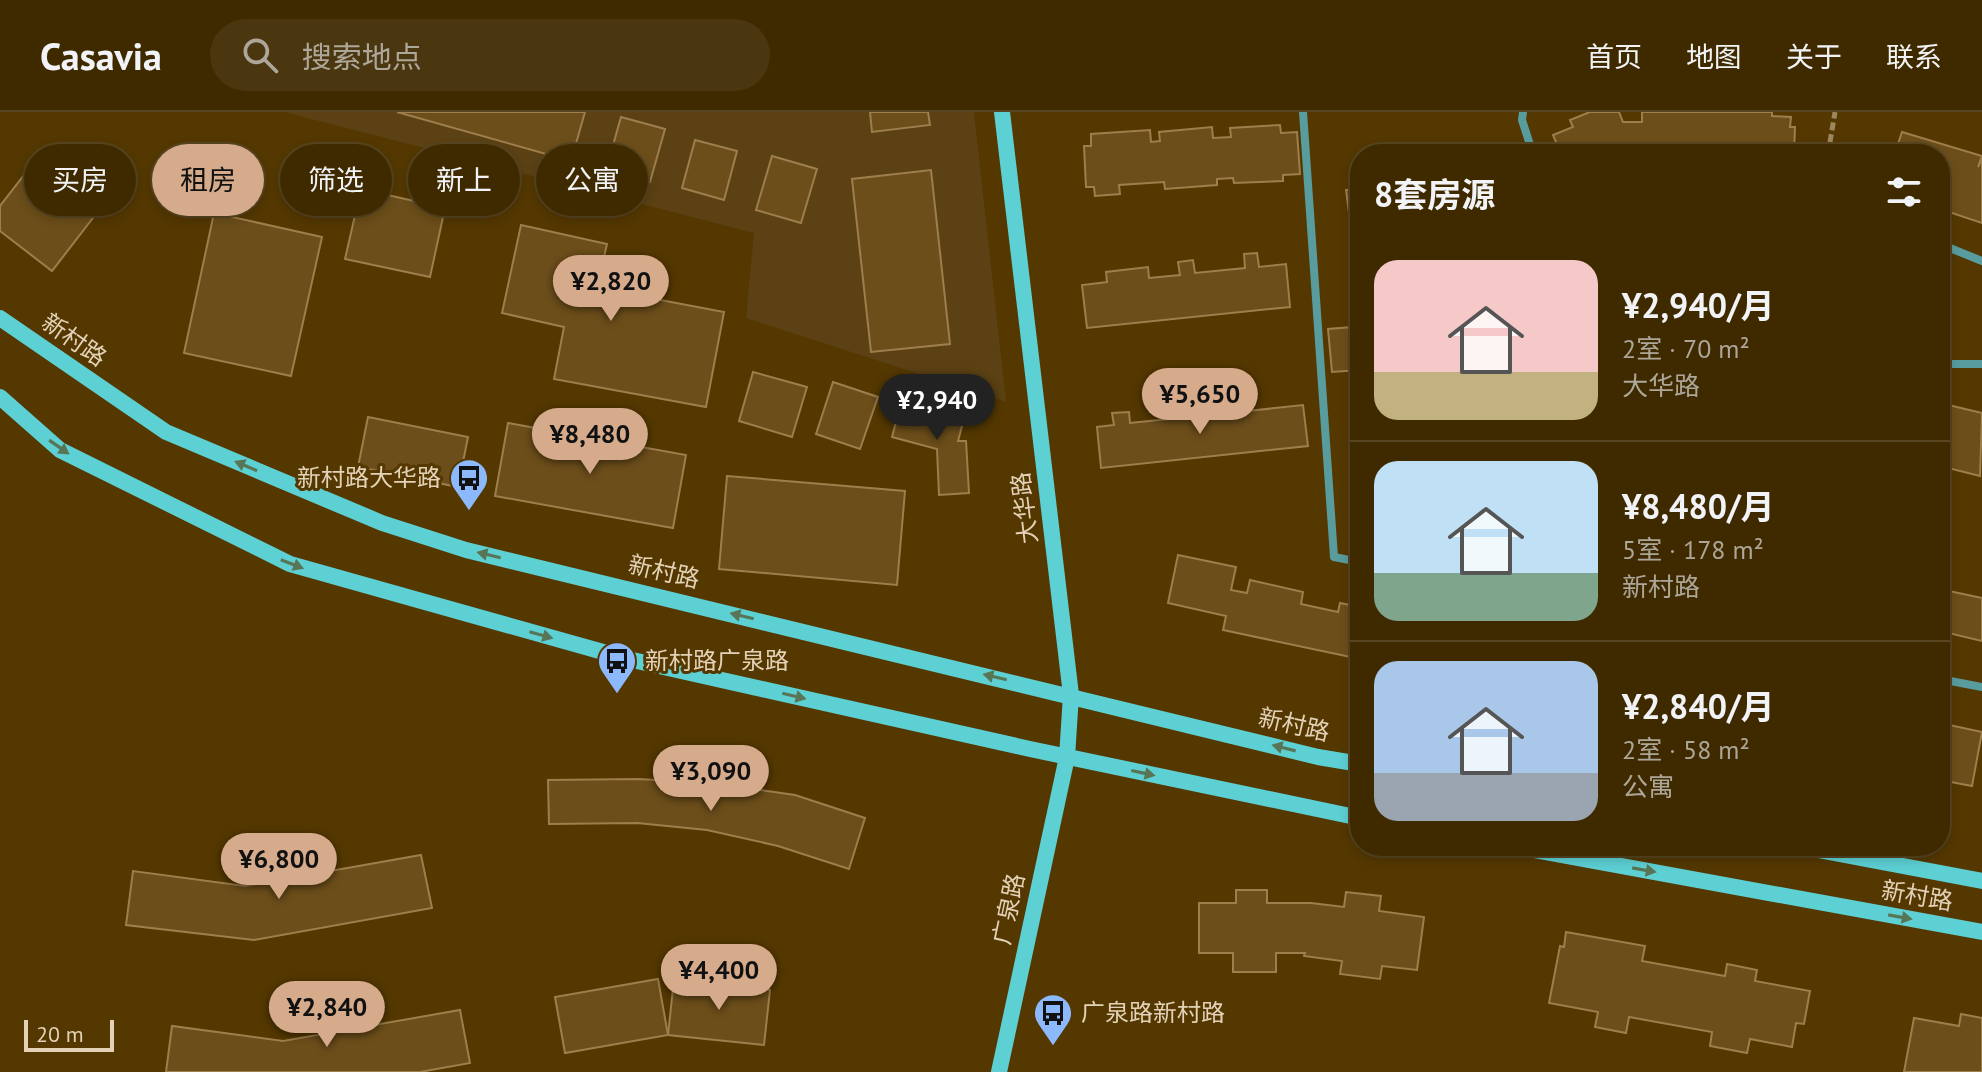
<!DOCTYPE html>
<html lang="zh">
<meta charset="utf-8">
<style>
body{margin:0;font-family:"PT Sans","Noto Sans SC",sans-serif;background:#4a360f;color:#f1f3f6;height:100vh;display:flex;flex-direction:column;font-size:30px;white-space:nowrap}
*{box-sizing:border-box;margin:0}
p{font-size:26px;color:#ada799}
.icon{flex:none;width:44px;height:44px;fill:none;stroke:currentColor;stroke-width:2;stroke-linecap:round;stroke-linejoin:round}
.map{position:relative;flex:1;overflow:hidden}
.panel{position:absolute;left:1350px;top:32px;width:600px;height:712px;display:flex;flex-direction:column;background:#3f2a00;border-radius:32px;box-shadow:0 4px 12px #0003,0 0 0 2px #584622}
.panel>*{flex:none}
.guide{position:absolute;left:24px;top:32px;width:760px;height:72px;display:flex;gap:16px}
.scale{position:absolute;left:24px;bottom:20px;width:90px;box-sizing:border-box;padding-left:8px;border:4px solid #e3d2b8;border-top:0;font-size:22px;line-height:28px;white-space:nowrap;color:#e3d2b8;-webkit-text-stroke:6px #543800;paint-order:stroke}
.price{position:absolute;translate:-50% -68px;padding:0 18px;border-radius:28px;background:#d6ab8b;color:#111;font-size:26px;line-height:52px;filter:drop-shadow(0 2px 4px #0008)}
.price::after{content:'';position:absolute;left:50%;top:48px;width:24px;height:18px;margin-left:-12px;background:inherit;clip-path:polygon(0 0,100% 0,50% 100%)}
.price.selected{background:#222;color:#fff}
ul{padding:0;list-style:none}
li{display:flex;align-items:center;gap:24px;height:200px;padding:0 24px}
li+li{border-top:2px solid #584622}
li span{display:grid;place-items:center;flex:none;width:224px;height:160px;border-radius:24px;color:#555}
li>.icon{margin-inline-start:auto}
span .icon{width:96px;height:96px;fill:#fffc;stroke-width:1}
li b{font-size:34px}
h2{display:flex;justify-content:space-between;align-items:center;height:96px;padding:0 24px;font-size:34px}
.pill{padding:0 28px;border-radius:36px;background:#3f2a00;box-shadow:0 4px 12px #0003,0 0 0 2px #584622;font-size:28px;line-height:72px}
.pill.selected{background:#d6ab8b;color:#111}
header{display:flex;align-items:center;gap:48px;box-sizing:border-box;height:112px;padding:0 40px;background:#3f2a00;border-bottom:2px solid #584622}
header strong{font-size:38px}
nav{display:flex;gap:44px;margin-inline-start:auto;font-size:28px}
.search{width:560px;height:72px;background:#4a360f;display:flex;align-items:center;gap:20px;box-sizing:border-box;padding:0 28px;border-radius:44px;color:#ada799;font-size:30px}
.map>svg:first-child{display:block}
.built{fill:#5b4113}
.building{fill:#6c4e1a;stroke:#9e7e4c;stroke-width:2}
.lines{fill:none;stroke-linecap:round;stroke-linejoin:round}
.path{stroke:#9d875e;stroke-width:5;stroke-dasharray:8 4;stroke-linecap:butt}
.street{stroke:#589c9e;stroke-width:8}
.secondary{stroke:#5dd0d4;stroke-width:16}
.oneway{fill:#587555}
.labels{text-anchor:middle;stroke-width:6;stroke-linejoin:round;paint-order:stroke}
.street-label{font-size:24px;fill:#e3d2b8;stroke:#543800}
.poi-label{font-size:24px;fill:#e3d2b8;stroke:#543800;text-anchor:start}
</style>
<header>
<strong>Casavia</strong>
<div class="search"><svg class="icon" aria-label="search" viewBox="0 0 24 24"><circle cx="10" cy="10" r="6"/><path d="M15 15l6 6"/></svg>搜索地点</div>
<nav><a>首页</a><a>地图</a><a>关于</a><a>联系</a></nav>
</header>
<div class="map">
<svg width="1982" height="960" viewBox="0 0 1982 960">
<rect width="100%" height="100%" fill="#543800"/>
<path class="built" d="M284,0h690l32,290 -260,-84 8,-85z"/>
<g class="building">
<path d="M397,0h188l-14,49z"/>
<path d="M870,0h58l2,13 -58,7z"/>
<path d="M1590,0h29l4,10h19v-10h130v4l19,1 -1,10h5l-1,27h-233l-8,-19 20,-8 -3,-7z"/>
<path d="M621,5l44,12 -15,53 -44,-12z"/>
<path d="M1280,13l1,8 16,-1 3,42 -17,1v6l-49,2 -1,-5 -16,1v6l-52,4 -1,-7 -45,3 1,9 -25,2 -1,-9h-8l-2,-41h7v-12l59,-4 1,12 9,-1 -1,-9 53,-5 1,11 18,-1 -1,-9z"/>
<path d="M1902,20l80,24 -4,11 4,-8v64l-42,-14v-55h-52l3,-9 6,2z"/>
<path d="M695,28l42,11 -13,49 -42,-12z"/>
<path d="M42,40l64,49 -54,70 -52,-40v-25z"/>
<path d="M772,44l45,13 -16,54 -45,-13z"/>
<path d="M931,58l19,174 -79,8 -19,-173z"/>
<path d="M361,77l84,19 -15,69 -85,-18z"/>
<path d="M1360,77v38l-9,1 -5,-38z"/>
<path d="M214,101l108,24 -31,139 -107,-23z"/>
<path d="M521,113l86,19 -10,44 127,24 -18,95 -152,-28 10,-52 -62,-14z"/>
<path d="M1257,141l2,14 27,-3 4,43 -203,21 -5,-43 25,-3 -1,-10 42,-5 1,11 31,-3 -2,-13 15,-2 2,13 50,-5 -1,-14z"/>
<path d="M1360,204v54l-28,2 -4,-43 24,-2 -1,-10z"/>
<path d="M753,260l54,15 -15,50 -53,-16z"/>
<path d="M833,270l45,15 -18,52 -44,-15z"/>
<path d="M902,287l63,16 -7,26h8l3,52 -30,2 -2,-46 -45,-12z"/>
<path d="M1940,291l42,10 -2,63 -40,-10z"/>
<path d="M1303,293l5,41 -207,22 -4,-41 17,-2 -2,-12 17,-1 1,11 58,-6 -1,-9 14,-1 1,9z"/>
<path d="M368,305l100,20 -10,50 -100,-20z"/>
<path d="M508,311l178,32 -13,73 -178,-32z"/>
<path d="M727,364l178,15 -8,94 -178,-16z"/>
<path d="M1178,443l58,12 -5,23 16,3 3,-13 53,12 -2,12 37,8 2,-9 20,4v52l-137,-29 3,-14 -58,-13z"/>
<path d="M1940,477l42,9v43l-42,-10z"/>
<path d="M1940,611l42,9 -10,54 -32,-6z"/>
<path d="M638,667l74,4 83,12 70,23 -16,51 -71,-23 -71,-16 -70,-7 -88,1 -1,-44z"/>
<path d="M421,743l11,53 -178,32 -128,-15 7,-54 112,15z"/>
<path d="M1236,778h31v13h44l33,4 2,-15 35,4 -2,15 45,6 -7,53 -35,-4 -2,13 -40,-5 2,-13 -38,-5 1,-3h-29v19h-43v-19h-34v-50h37z"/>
<path d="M1566,820l79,14 -3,15 83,15 2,-12 30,6 -2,11 55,10 -6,33 -8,-1 -4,24 -42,-8 -3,14 -37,-7 2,-14 -83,-15 -3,16 -31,-6 3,-15 -49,-9 11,-57 4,1z"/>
<path d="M658,867l10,56 -103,18 -10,-56z"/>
<path d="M674,867l96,11 -6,55 -96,-10z"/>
<path d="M460,898l10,53 -50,9h-254l6,-46 111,15z"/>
<path d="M1961,902l21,4v54h-78l10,-54 45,8z"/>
</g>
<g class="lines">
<path class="path" d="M1828,42l7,-42"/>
<g class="street">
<path d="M1303,0l31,445 26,5"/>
<path d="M1523,0l-1,8 11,34"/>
<path d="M1940,132l42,17"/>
<path d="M1940,252h42"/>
<path d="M1940,567l42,8"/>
</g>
<g class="secondary">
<path d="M0,206l166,114 216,91 84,27 852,207 42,7"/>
<path d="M0,285l60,53 230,114 338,95 402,90 330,69"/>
<path d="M1512,734l470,86"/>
<path d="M1797,734l185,35"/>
<path d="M999,960l68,-315 4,-62 -69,-583"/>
</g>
</g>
<defs><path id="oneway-solid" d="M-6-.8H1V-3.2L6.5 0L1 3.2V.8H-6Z" transform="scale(2)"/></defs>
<g class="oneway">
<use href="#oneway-solid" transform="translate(59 335) rotate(35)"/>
<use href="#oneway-solid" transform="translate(246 354) rotate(-157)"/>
<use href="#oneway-solid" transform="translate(489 443) rotate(-167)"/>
<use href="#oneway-solid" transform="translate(292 452) rotate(21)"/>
<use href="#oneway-solid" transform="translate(742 504) rotate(-167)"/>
<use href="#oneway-solid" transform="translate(541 523) rotate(16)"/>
<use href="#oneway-solid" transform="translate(995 565) rotate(-167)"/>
<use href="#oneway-solid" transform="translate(794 584) rotate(13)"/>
<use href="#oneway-solid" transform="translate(1284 636) rotate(-166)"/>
<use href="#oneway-solid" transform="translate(1143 661) rotate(12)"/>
<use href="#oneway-solid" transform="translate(1644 758) rotate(10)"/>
<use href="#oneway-solid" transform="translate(1900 805) rotate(10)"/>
</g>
<defs>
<g id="bus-pin" transform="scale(2)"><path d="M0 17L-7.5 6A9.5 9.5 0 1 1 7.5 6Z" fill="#8cb9fc" stroke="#543800"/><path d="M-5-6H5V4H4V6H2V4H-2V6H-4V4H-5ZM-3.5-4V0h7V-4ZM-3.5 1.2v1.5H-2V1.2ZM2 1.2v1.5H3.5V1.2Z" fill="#111"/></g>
</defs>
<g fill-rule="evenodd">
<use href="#bus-pin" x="469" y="366"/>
<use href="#bus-pin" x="617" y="549"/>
<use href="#bus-pin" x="1053" y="901"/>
</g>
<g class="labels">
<g class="street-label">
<text transform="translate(74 228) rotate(35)" y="8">新村路</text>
<text transform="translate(1025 396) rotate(-97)" y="8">大华路</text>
<text transform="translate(664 460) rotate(13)" y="8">新村路</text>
<text transform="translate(1294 613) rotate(13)" y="8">新村路</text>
<text transform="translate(1917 784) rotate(10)" y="8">新村路</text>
<text transform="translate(1009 797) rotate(-78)" y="8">广泉路</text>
</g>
<g class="poi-label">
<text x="441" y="374" text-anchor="end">新村路大华路</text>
<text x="645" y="557">新村路广泉路</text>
<text x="1081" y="909">广泉路新村路</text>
</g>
</g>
</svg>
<div class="scale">20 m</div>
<b class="price" style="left:611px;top:211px">¥2,820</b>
<b class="price" style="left:1200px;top:324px">¥5,650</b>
<b class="price selected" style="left:937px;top:330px">¥2,940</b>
<b class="price" style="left:590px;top:364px">¥8,480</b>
<b class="price" style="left:711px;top:701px">¥3,090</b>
<b class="price" style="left:279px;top:789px">¥6,800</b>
<b class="price" style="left:719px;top:900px">¥4,400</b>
<b class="price" style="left:327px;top:937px">¥2,840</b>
<div class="guide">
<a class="pill">买房</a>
<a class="pill selected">租房</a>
<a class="pill">筛选</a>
<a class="pill">新上</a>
<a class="pill">公寓</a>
</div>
<section class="panel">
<h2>8套房源<svg class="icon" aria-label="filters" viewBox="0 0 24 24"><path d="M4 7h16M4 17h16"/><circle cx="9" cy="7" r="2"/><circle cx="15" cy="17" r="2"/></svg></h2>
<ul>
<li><span style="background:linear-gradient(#f6c9c9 70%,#c2b280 0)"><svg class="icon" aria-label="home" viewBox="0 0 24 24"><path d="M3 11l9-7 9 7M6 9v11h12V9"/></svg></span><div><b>¥2,940/月</b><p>2室 · 70 m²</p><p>大华路</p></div></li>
<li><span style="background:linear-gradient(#bfe0f5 70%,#7fa58c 0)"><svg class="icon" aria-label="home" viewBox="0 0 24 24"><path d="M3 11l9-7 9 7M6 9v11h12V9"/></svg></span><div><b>¥8,480/月</b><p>5室 · 178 m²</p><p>新村路</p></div></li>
<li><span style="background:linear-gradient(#a9c7e8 70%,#9aa5b1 0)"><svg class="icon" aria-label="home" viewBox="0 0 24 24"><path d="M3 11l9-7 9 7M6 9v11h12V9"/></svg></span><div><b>¥2,840/月</b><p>2室 · 58 m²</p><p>公寓</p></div></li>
</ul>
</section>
</div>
